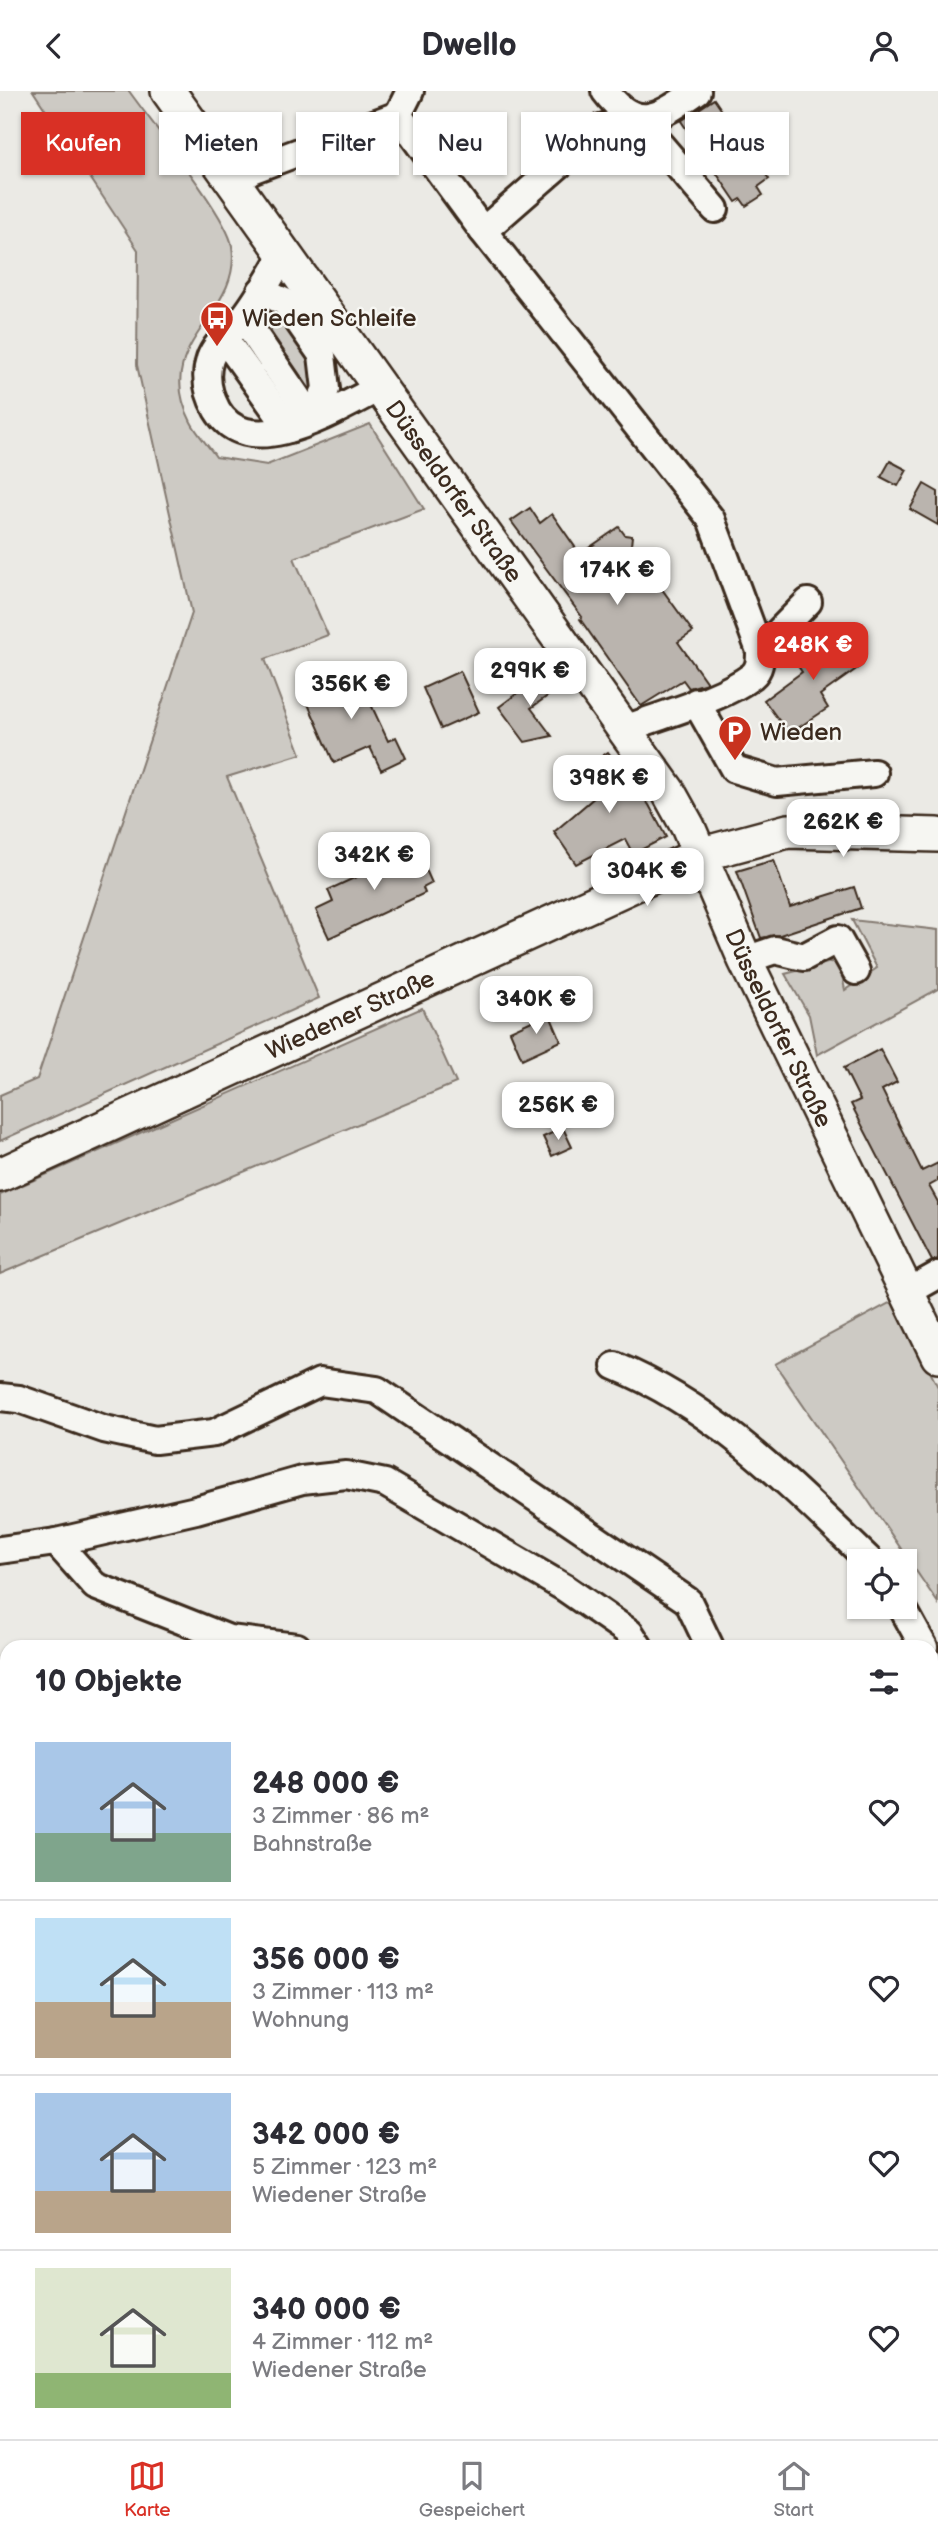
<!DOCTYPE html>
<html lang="de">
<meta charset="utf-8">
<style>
body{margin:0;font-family:"Balsamiq Sans",sans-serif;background:#f7f7f7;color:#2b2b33;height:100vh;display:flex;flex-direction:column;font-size:26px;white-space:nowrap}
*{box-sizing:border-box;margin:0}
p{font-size:23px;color:#7c7c81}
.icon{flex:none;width:38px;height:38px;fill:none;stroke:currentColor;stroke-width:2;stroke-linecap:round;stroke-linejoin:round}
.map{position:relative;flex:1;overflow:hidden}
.panel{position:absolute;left:0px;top:1549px;width:938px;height:800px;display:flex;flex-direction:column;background:#fff;border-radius:21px 21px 0 0;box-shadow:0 2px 5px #0004}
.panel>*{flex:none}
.top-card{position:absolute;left:21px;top:21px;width:896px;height:63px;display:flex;gap:14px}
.tools{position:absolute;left:847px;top:1458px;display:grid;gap:14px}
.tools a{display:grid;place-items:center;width:70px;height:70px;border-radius:0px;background:#fff;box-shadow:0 2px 5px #0004;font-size:35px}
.price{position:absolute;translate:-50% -60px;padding:0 16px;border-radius:14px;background:#fff;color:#222;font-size:23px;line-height:46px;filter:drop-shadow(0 2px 4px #0008)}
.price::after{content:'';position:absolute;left:50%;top:42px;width:21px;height:16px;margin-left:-10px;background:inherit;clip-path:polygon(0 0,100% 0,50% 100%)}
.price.active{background:#d93025;color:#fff}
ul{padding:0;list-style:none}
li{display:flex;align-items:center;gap:21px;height:175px;padding:0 35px}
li+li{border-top:2px solid #e1e1e2}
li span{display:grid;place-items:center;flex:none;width:196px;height:140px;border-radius:0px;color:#555}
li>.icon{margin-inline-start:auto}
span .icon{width:84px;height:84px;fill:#fffc;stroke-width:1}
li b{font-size:30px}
h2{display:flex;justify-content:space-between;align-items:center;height:84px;padding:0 35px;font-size:30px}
.tag{padding:0 24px;border-radius:0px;background:#fff;box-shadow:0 2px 5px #0004;font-size:24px;line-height:63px}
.tag.active{background:#d93025;color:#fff}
header{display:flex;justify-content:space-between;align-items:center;height:91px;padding:0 35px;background:#fff;font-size:32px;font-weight:700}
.dock{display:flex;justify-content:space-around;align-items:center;height:98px;border-top:2px solid #e1e1e2;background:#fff;font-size:19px;color:#7c7c81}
.dock a{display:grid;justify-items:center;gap:4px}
.dock .active{color:#d93025}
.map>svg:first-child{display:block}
.green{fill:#cdcac4;stroke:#847a71;stroke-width:2}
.water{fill:#a8a198;stroke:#7c7167;stroke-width:2}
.building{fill:#bab4ae;stroke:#3b2a1e;stroke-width:2}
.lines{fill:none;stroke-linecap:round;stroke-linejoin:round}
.minor-tunnel{stroke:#c8c4bd;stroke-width:26;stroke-dasharray:26 13;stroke-linecap:butt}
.minor-casing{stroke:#3b2a1e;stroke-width:32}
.major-casing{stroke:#3b2a1e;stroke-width:38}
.minor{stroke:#f6f6f2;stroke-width:26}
.major{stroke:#f6f6f2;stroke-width:33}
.labels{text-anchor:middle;stroke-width:5;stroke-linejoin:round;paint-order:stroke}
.poi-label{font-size:24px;fill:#3b2a1e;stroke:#f6f6f2;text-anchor:start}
.street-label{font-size:24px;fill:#3b2a1e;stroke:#f6f6f2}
</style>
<header><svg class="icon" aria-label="back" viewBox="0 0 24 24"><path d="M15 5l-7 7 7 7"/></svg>Dwello<svg class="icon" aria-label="person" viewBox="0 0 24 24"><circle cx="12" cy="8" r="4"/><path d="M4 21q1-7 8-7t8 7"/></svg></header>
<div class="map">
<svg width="938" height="2348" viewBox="0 0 938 2348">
<rect width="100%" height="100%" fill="#ebeae5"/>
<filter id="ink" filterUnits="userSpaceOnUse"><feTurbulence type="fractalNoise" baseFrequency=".0143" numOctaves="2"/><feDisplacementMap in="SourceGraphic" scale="14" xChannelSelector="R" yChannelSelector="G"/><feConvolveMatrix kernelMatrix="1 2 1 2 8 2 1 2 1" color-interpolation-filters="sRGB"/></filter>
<g filter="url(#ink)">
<g class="green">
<path d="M33,0h96c21,30 99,126 103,155 11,70 -83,96 -41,176 6,12 17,23 25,35l51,8 103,-41 54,85 -130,49 34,77 -63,24 36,95 -74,23 92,221 -319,143v-46l37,-16 155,-466 -55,-248 1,-115z"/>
<path d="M277,219l33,41 5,40 -6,-2 -38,-57 2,-18z"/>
<path d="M852,829l86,10v59l-121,66 -8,-40 -24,-41 54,-14 6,30 32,-22z"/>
<path d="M422,917l34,75 -456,191v-79z"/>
<path d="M893,1210l45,86v216l-163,-239z"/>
</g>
<path class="water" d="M43,2342h475l-3,6h-469z"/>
<g class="building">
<path d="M714,8l55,80 -11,8 5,8 -17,11 -5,-7 -5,3 -55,-81z"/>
<path d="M890,370l17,9 -9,16 -17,-9z"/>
<path d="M924,393l14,8v33l-28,-16z"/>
<path d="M530,417l10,15 12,-9 28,40 39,-27 6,8 7,1 -4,38 15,-11 50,69 -15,10 29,41 -18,5 -6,-8 -42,26 -61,-87 2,-2 -71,-96z"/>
<path d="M836,539l26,35 -42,30 8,13 -39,26 -25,-34 38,-28 -9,-13z"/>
<path d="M354,577l34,73 8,-4 10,21 -25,12 -11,-23 -36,16 -26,-59 12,-5 -7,-14z"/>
<path d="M548,579l12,17 -29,21 21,28 -27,6 -26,-35z"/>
<path d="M460,580l19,41 -38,17 -18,-41z"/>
<path d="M608,661l41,53 17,32 -33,17 -8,-15 -49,25 -22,-32 42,-36 -17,-24z"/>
<path d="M405,756l10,21 8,-5 9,20 -9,5 2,5 -96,45 -13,-28 17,-8 -5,-12 39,-18 -3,-6z"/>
<path d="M774,769l16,47 64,-20 7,21 -81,27 -19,3 -24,-67z"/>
<path d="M549,922l12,28 -39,18 -12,-28z"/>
<path d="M880,958l17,33 -15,8 40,81 16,-8v18l-9,5 9,16v57l-6,2 -81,-157 9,-4 -16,-32z"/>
<path d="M563,1037l9,19 -20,9 -9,-19z"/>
</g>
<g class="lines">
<path class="minor-tunnel" d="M931,1764l7,4"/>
<g class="minor-casing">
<g id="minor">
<path d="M605,0c33,44 55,25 92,0"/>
<path d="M398,24l12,-24"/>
<path d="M233,93l18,-14 147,-55 85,116 228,288 49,132c0,10 0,18 -8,25 -32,24 -89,38 -127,53"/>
<path d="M483,140l118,-103 36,-10 78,91"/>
<path d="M284,163c-13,21 -25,44 -40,63 -11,14 -28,25 -34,42 -6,18 -2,35 7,51 33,56 123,-3 164,-23"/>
<path d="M261,200l24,11 37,53 4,34 -14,30"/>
<path d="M243,227l69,101"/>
<path d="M224,247l65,91"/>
<path d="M760,560l48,-49"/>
<path d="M696,611l38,67 43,13 97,-9"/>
<path d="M745,869l30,-10 29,7 34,-18 18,32"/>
<path d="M906,1202l32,-18"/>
<path d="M615,1275c102,42 176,120 255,195"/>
<path d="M0,1306l19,2 85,30 51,11 59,-7 106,-51 57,8 311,211 22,46"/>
<path d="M56,1451l39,44 134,53 68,8"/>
<path d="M0,1459l56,-8 140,-32 106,-30 44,-5 39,8 180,105 65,45 9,14"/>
<path d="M902,1516l22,40"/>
<path d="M931,1572l7,35"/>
<path d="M938,1628l-4,43 4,29"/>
<path d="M0,1778l7,-1"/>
<path d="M931,1966l7,-3"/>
<path d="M756,2348l3,-6"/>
</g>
</g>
<g class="major-casing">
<g id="major">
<path id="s1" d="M168,0l500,700 20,36 57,133 193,396"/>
<path id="s2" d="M0,1084l699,-320 89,-24 150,4"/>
</g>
</g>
<use href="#minor" class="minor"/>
<use href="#major" class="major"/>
</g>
</g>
<defs>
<g id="bus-pin" transform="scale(1.75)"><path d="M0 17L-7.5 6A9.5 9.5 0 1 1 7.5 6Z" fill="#c8321e" stroke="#f6f6f2"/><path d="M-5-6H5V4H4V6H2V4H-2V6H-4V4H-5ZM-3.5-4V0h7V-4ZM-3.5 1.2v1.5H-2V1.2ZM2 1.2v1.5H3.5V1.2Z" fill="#fff"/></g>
<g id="parking-pin" transform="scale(1.75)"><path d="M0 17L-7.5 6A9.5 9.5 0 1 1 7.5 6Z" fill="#c8321e" stroke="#f6f6f2"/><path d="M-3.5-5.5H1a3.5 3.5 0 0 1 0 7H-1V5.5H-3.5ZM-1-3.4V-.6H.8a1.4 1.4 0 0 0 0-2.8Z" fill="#fff"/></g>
</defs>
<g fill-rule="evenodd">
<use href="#bus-pin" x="217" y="227"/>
<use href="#parking-pin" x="735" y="641"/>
</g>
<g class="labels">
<g class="poi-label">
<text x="242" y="235">Wieden Schleife</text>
<text x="760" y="649">Wieden</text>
</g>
<g class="street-label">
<text dy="8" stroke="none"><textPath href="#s1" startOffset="492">Düsseldorfer Straße</textPath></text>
<text dy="8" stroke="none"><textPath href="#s2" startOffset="385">Wiedener Straße</textPath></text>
<text dy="8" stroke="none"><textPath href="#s1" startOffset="1122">Düsseldorfer Straße</textPath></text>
</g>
</g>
</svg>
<div class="tools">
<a><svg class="icon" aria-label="locate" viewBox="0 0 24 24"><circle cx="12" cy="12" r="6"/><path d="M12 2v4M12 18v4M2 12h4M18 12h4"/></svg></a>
</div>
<b class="price" style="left:617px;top:516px">174K €</b>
<b class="price active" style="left:813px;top:591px">248K €</b>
<b class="price" style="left:530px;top:617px">299K €</b>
<b class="price" style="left:351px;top:630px">356K €</b>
<b class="price" style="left:609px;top:724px">398K €</b>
<b class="price" style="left:843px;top:768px">262K €</b>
<b class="price" style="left:374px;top:801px">342K €</b>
<b class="price" style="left:647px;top:817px">304K €</b>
<b class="price" style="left:536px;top:945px">340K €</b>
<b class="price" style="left:558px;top:1051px">256K €</b>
<div class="top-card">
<a class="tag active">Kaufen</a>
<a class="tag">Mieten</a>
<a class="tag">Filter</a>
<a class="tag">Neu</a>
<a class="tag">Wohnung</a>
<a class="tag">Haus</a>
</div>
<section class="panel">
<h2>10 Objekte<svg class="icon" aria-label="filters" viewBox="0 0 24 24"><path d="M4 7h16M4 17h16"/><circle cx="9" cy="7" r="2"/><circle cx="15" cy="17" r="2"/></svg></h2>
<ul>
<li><span style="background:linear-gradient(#a9c7e8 65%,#7fa58c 0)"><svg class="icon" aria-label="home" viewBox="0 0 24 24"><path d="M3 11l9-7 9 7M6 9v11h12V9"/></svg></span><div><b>248 000 €</b><p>3 Zimmer · 86 m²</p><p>Bahnstraße</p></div><svg class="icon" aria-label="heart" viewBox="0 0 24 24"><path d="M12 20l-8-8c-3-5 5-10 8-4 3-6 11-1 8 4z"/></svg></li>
<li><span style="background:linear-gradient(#bfe0f5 60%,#b9a48a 0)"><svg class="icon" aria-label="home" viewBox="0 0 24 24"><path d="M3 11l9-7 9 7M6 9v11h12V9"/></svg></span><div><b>356 000 €</b><p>3 Zimmer · 113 m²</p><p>Wohnung</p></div><svg class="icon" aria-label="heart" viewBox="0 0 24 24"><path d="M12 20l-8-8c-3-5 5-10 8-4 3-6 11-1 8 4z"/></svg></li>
<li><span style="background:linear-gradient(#a9c7e8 70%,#b9a48a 0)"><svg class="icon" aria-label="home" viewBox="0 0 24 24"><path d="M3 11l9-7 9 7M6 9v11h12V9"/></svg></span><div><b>342 000 €</b><p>5 Zimmer · 123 m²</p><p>Wiedener Straße</p></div><svg class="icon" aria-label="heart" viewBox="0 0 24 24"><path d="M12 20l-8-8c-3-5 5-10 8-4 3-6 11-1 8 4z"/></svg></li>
<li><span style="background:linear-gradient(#dfe7d0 75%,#8fb573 0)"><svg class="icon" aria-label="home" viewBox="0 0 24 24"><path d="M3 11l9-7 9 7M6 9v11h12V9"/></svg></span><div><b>340 000 €</b><p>4 Zimmer · 112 m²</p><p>Wiedener Straße</p></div><svg class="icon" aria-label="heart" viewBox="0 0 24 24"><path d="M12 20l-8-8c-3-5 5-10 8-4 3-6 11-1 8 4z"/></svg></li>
</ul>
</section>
</div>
<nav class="dock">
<a class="active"><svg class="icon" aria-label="map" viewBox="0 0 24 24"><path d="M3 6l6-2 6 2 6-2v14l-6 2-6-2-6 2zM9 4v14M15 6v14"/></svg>Karte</a>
<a><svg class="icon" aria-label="saved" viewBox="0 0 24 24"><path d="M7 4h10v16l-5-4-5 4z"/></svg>Gespeichert</a>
<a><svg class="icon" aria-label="home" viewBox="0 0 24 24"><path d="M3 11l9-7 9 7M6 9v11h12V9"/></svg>Start</a>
</nav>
